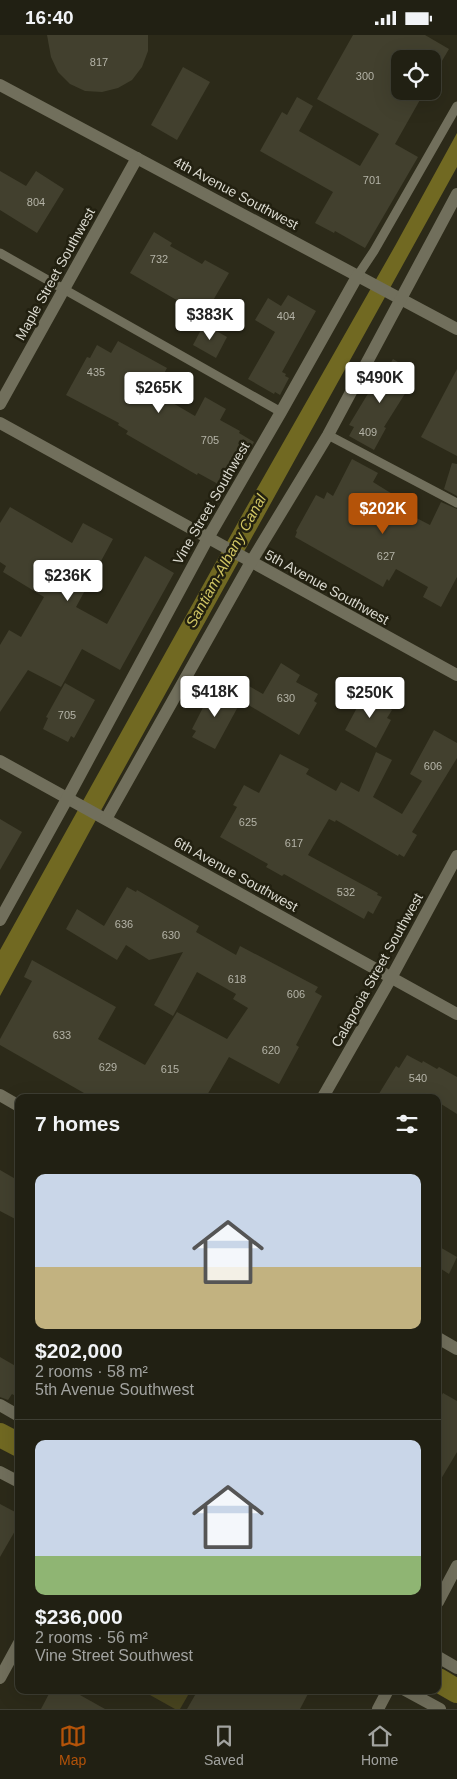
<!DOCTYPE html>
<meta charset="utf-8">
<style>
body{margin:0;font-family:Arial,sans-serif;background:#2d2d21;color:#f1f3f6;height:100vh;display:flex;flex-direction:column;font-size:19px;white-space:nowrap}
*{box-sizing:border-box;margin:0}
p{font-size:16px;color:#a2a3a0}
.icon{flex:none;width:28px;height:28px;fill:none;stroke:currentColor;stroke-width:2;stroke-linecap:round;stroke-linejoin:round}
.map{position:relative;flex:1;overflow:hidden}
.drawer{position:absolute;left:15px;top:1059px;width:426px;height:600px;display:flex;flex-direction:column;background:#212013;border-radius:10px;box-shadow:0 5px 20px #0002,0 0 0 1px #3e3e33}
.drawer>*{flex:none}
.tools{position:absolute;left:391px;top:15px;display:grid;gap:10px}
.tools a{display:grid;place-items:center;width:50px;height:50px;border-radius:10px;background:#212013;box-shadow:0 5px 20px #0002,0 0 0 1px #3e3e33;font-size:25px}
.price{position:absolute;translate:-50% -42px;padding:0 11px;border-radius:5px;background:#fff;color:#222;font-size:16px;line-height:32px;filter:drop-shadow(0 1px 2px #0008)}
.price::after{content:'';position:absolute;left:50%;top:30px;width:15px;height:11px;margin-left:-8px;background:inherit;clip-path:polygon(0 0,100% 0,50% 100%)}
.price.on{background:#b45309;color:#fff}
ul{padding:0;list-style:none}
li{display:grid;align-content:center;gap:10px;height:265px;padding:0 20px}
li+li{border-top:1px solid #3e3e33}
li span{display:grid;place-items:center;height:155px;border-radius:10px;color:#555}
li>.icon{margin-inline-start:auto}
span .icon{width:90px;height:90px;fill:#fffc;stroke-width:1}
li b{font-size:21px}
h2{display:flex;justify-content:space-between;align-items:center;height:60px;padding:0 20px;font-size:21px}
.status{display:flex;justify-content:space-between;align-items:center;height:35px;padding:0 25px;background:#212013;direction:ltr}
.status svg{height:14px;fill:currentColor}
.tabs{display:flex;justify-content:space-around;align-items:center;height:70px;border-top:1px solid #3e3e33;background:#212013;font-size:14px;color:#a2a3a0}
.tabs a{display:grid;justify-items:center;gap:2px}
.tabs .on{color:#b45309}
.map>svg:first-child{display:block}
.green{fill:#48441f}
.water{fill:#716922}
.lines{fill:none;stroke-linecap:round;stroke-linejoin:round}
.canal{stroke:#716922;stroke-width:24}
.building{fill:#42402e}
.lane{stroke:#716f5c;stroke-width:9}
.street{stroke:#716f5c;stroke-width:12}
.secondary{stroke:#716f5c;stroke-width:12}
.labels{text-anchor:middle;stroke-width:5;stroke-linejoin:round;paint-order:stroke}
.number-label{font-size:11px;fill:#b4b3a7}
.street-label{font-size:14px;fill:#dad9cf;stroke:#222010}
.water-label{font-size:15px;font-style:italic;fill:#d0c563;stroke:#222010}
</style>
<div class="status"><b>16:40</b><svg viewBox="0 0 49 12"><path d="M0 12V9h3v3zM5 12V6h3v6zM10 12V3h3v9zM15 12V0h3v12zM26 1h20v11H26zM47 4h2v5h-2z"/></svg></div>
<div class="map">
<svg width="457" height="1674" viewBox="0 0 457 1674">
<rect width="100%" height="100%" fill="#2c2a19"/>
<path class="green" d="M141,1655h50l-11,19h-5z"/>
<path class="water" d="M457,98v34l-341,616 -116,213v-46l246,-442 149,-262z"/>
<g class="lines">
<g class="canal">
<path d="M0,1400l19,10"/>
<path d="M438,1645l19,11"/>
</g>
</g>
<g class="building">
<path d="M47,0h101v16l-6,16 -10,13 -14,8 -16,4 -17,-1 -15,-7 -12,-12 -7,-15z"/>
<path d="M353,0h72l24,14 -17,29v-19h-32v32h25l-30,53 23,13 -53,91 -30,-17 -1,2 -19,-10 18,-31 -73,-41 22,-39 5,3 10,-18 16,9 -14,25 61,35 19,-32 -62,-35z"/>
<path d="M183,32l27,15 -33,58 -26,-15z"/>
<path d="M0,136l26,15 10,-15 28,18 -27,44 -37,-23z"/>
<path d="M154,197l18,11 -2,3 32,18 3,-4 24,13 -28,48 -24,-14 3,-5 -50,-29z"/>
<path d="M288,260l28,16 -34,61 4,2 -1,2 4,2 -9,17 -5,-3 -1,2 -26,-15 27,-47 -20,-12 13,-22 13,8z"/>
<path d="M204,289l23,13 -11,21 -23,-13z"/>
<path d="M118,306l49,27 -13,24 41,24 10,-19 21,12 -6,11 20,11 -1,2 15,9 -27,47 -29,-16 -1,2 -71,-41 2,-3 -10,-6 1,-2 -53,-28 21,-38 3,1 7,-13 14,8z"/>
<path d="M393,324l18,11 -5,7 7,4 -29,46 2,1 -12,22 -25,-14 5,-9 -5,-2 26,-43 -3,-2 11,-17 6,3z"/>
<path d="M457,334v87l-36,-19z"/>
<path d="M352,424l26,14 -5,9 29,18 -5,8 33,17 11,-23 16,7v68l-16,30 -18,-10 5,-10 -32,-18 -7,12 -2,-2 -4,8 -88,-50 2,-5 -1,-1 20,-36 8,4 3,-7 6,4z"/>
<path d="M452,428l5,1v32l-13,-7z"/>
<path d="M10,472l62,36 11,-20 30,16 -37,68 31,17 38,-68 29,17 -54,97 -38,-21 -21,38 -33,-17 -28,42v-67l9,-15 12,7 23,-40 -41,-25 3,-6 -6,-4v-39z"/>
<path d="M281,628l19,12 -4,7 22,12 -4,7 3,2 -18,32 -76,-45 8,-14 32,18z"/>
<path d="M65,648l30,17 -21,38 -3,-2 -3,6 -25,-13 5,-11 -2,-1z"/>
<path d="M213,653l27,15 -25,46 -23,-12 4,-6 -4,-2z"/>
<path d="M367,654l21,12 -2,5 6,4 -5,8 4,2 -15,28 -31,-18z"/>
<path d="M434,695l23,13v15l-45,74 5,3 -13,22 -5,-3 -1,2 -62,-36 -1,2 -6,-3 -21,36 70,38 -1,2 5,2 -9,17 -5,-3 -4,8 -80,-45 -2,2 -16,-9 2,-3 -48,-27 17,-30 -4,-2 11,-20 15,8 21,-39 29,15 -3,5 30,17 5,-9 18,10 17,-40 16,8 -19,37 29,17 20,-33 -12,-7z"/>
<path d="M0,784l22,13 -22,38z"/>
<path d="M127,852l9,5 1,-2 62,36 -3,6 40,23 4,-9 78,41 -3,5 7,4 -26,49 3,2 -20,37 -50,-27 -23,40h-115l-91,-52v-6l32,-58 -8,-4 8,-17 84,47 -18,32 47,26 32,-53 50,27 21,-31 -15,-9 3,-5 -39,-22 -24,44 -19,-11 29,-53 -34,8 -23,-15 -9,15 -51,-31 11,-20 27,17z"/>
<path d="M407,1020l15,8 1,-2 14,8 2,-2 18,10v37l-19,-12v-5h-61l19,-31 3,2z"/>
<path d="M0,1135l19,11v40l-19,-10z"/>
<path d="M438,1211l19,11 -8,17 -11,-7z"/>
<path d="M0,1322l19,11v30l-7,-4 -4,6 -8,-3z"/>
<path d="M443,1358l14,8v51l-19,32v-82z"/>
<path d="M0,1469l19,10v10l-19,33z"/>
<path d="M51,1655h20l34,19h-64z"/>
<path d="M198,1655h112l-10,19h-113z"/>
</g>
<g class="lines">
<g class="lane">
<path d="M0,218l281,159"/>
<path d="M358,240l16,-24 83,-145"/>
<path d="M328,400l129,68"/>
</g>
<g class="street">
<path d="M0,50l457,244"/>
<path d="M0,369l137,-246"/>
<path d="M0,388l457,252"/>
<path d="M0,726l457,253"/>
<path d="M106,784l145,-257 77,-127 129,-241"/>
<path d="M0,885l67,-121 141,-261 73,-126 77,-137"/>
<path d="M0,1060l19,11"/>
<path d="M323,1062l68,-119 66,-122"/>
<path d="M438,1303l19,11"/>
<path d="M0,1370l19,11"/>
<path d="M0,1437l19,10"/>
<path d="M438,1622l19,11"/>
<path d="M0,1643l19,-35"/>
<path d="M405,1655l35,19"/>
</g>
<g class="secondary">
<path d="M438,1567l19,-36"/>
<path d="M378,1674l10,-19"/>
</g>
</g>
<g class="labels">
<g class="number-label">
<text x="99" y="31">817</text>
<text x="365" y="45">300</text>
<text x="372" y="149">701</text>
<text x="36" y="171">804</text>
<text x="159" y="228">732</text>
<text x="286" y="285">404</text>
<text x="96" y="341">435</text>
<text x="368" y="401">409</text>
<text x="210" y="409">705</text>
<text x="386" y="525">627</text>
<text x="286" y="667">630</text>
<text x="67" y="684">705</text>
<text x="433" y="735">606</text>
<text x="248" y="791">625</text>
<text x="294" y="812">617</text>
<text x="346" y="861">532</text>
<text x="124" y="893">636</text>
<text x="171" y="904">630</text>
<text x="237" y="948">618</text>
<text x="296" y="963">606</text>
<text x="62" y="1004">633</text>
<text x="271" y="1019">620</text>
<text x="108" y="1036">629</text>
<text x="170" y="1038">615</text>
<text x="418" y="1047">540</text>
</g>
<g class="street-label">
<text transform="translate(236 158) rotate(28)" y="5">4th Avenue Southwest</text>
<text transform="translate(55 239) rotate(-61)" y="5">Maple Street Southwest</text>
<text transform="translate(211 468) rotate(-60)" y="5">Vine Street Southwest</text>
<text transform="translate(327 552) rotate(29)" y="5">5th Avenue Southwest</text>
<text transform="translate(236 839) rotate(29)" y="5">6th Avenue Southwest</text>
<text transform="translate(377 935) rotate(-61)" y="5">Calapooia Street Southwest</text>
</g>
<g class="water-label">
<text transform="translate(226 526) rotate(-61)" y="5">Santiam-Albany Canal</text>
</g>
</g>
</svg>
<div class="tools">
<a><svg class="icon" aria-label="locate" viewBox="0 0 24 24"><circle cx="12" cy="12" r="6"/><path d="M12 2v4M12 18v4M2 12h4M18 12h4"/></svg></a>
</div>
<b class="price" style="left:210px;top:306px">$383K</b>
<b class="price" style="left:380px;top:369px">$490K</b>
<b class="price" style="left:159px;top:379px">$265K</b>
<b class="price on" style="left:383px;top:500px">$202K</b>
<b class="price" style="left:68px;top:567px">$236K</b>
<b class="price" style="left:215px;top:683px">$418K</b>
<b class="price" style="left:370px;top:684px">$250K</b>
<section class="drawer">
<h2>7 homes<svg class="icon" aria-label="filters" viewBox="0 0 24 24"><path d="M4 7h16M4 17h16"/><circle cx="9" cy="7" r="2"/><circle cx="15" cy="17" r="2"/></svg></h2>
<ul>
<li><span style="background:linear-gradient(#c9d6e8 60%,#c2b280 0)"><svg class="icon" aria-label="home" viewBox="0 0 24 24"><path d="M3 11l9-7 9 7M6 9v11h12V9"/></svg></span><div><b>$202,000</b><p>2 rooms · 58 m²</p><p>5th Avenue Southwest</p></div></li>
<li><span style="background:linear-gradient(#c9d6e8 75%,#8fb573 0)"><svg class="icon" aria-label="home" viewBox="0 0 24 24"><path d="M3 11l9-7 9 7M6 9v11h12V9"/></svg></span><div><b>$236,000</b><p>2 rooms · 56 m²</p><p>Vine Street Southwest</p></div></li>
</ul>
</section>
</div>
<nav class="tabs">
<a class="on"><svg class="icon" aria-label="map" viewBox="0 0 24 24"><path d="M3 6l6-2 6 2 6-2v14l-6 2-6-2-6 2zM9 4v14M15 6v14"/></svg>Map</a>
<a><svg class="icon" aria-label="saved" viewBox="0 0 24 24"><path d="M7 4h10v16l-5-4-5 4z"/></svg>Saved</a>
<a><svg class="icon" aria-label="home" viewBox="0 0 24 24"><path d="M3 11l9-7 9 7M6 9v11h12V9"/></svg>Home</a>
</nav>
